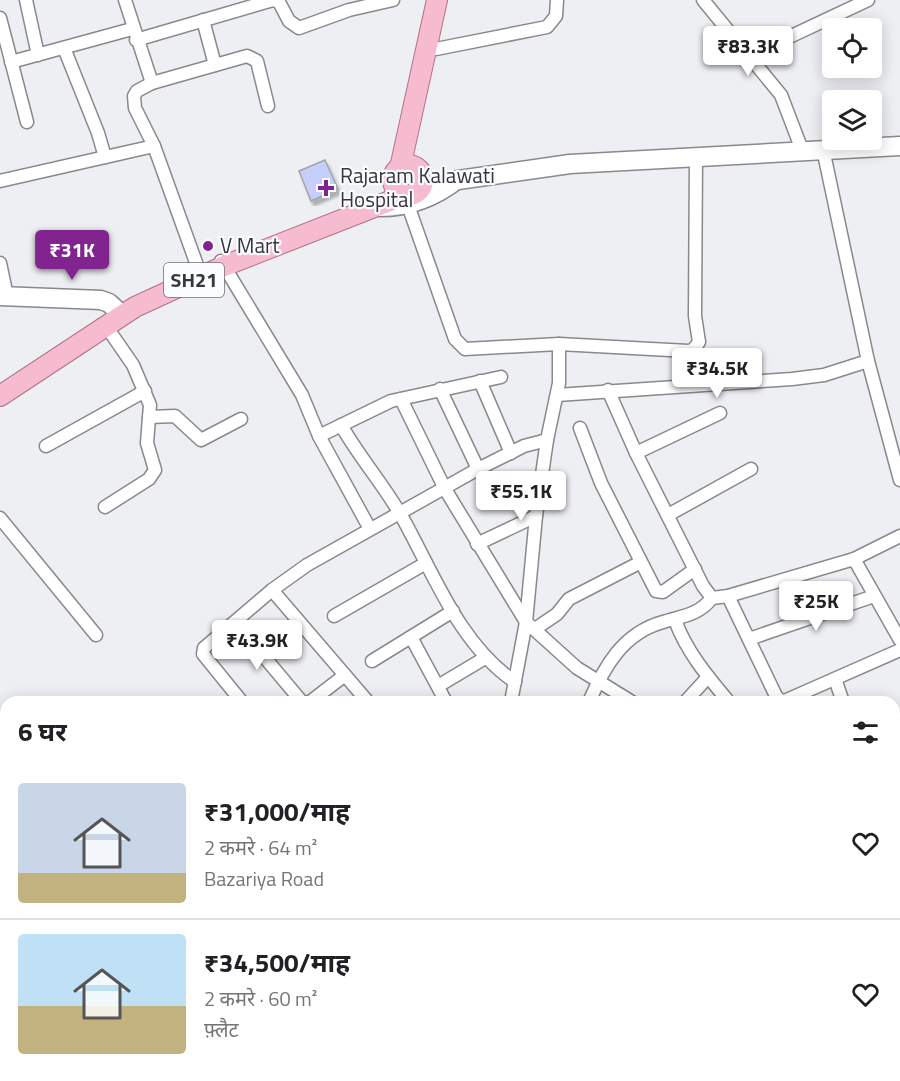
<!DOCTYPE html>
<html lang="hi">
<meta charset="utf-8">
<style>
body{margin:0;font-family:"Titillium Web","Noto Sans Devanagari",sans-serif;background:#f6f6f6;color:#202124;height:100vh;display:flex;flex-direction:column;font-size:22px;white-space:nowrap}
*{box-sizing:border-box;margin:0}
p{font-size:20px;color:#757577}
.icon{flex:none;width:33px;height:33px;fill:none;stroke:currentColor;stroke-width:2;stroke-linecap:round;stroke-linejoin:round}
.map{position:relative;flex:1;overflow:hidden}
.details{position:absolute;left:0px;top:696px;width:900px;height:386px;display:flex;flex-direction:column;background:#fff;border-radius:18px 18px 0 0;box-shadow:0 3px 15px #0003}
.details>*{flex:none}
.controls{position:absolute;left:822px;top:18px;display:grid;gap:12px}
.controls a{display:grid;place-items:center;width:60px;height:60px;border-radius:6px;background:#fff;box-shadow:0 3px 15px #0003;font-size:30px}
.price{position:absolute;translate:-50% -51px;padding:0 14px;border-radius:6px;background:#fff;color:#222;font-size:20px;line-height:39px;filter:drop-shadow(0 2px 3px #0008)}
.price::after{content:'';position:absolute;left:50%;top:36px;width:18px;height:14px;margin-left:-9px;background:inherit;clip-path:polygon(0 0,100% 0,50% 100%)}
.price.active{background:#812490;color:#fff}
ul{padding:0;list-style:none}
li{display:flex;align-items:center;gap:18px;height:150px;padding:0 18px}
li+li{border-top:2px solid #e0e0e0}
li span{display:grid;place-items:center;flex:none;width:168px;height:120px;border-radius:6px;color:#555}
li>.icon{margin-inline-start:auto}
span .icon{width:72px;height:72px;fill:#fffc;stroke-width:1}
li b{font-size:26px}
h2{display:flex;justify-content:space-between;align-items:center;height:72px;padding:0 18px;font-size:26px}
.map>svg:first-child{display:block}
.building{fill:#c5cff9;stroke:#a2a3a8;stroke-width:1.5;filter:url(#shadow)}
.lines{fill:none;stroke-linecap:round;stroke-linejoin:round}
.lane-casing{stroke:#88898d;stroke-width:9}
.street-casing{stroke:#88898d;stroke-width:15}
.secondary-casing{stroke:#88898d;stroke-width:21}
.primary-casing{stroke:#af7085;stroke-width:22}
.lane{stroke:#fff;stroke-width:6}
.street{stroke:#fff;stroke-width:12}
.secondary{stroke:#fff;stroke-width:18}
.primary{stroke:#f6bbce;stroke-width:20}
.poi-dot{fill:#812490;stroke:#fbfcff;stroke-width:2}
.labels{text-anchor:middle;stroke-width:4.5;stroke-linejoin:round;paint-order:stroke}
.shield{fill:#fbfcff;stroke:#717274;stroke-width:1.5}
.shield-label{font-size:20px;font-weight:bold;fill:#363739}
.poi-label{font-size:21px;fill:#363739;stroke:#fbfcff;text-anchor:start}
</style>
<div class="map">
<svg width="900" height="1081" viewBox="0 0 900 1081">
<defs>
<filter id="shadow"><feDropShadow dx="3" dy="5" stdDeviation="1.5" flood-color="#0004"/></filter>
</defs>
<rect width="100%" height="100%" fill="#eeeff3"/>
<path class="building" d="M325,160l13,29 -27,12 -12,-30z"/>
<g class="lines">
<g class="lane-casing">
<path id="lane" d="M0,834l6,-5"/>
</g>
<g class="street-casing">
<g id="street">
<path d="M26,0l12,55"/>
<path d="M125,0l27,83"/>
<path d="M703,0l78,95 21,55"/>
<path d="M0,18l27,104"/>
<path d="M203,20l12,45"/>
<path d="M136,40l137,-40 6,2 10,19 10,7 50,-18 44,-10"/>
<path d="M64,48l34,85 7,24"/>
<path d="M436,49l111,-22 9,-11 1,-16"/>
<path d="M751,55l117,-55"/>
<path d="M11,62l121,-33"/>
<path d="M823,149l45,212 32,119"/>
<path d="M0,181l154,-35"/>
<path d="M409,208l46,131 10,10 94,-5 129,7 5,-1 6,-8 -4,-26 1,-161"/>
<path d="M380,210c31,0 56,-10 80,-29"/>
<path d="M221,261l81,134 17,41 51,93"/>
<path d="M0,263l7,33"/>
<path d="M198,268l-44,-122 -19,-38 -1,-12 3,-5 15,-8 95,-27 10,5 11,45"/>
<path d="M480,381l31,72"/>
<path d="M440,389l38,80"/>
<path d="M608,390l28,63 67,133 9,12 16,-2 126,-37 46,-23"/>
<path d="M557,395l235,-16 32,-4 44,-14"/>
<path d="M401,399l44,90 81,133 51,46 55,34"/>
<path d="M149,417l26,-1 26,24 40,-21"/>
<path d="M341,425c18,32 43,60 61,92 32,57 57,127 113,165"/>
<path d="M580,428l21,55 55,108 7,1 32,-23"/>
<path d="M319,436l72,-35 110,-24"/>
<path d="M46,446l99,-55"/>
<path d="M636,453l84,-40"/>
<path d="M105,507l44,-28 6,-9 -8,-27 3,-38 -17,-40 -27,-39"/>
<path d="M668,515l83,-46"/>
<path d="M0,518l96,117"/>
<path d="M477,544l59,-28"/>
<path d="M854,559l46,81"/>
<path d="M272,590l96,112"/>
<path d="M728,596l48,100 6,6 118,-52"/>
<path d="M334,616l92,-53"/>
<path d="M675,620c11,31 33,57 54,82"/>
<path d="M235,622l67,80"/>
<path d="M535,629l22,-15 12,-15 70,-36"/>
<path d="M411,637l35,65"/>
<path d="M749,639l125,-43"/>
<path d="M372,661l81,-50"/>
<path d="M835,679l8,23"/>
<path d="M438,686l47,-28"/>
<path d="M242,702l-39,-48 1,-6 68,-58 35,-25 171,-96 46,-23 23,-6"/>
<path d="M310,702l35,-27"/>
<path d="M511,702l15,-80 10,-106 11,-76 12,-57v-39"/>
<path d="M589,702c15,-35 34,-69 74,-80 19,-6 36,-7 49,-24"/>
<path d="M685,702l23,-25"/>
<path d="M894,727l6,-3"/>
<path d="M894,797l6,-4"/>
<path d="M894,808l6,10"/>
<path d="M894,904l6,6"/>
<path d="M894,925l6,-7"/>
<path d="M894,977l6,7"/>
<path d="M894,1060l6,-5"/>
<path d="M522,1076l7,5"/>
<path d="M589,1076l6,5"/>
<path d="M622,1076l6,5"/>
<path d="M684,1076l4,5"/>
<path d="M730,1076l4,5"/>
<path d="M842,1076l5,5"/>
<path d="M240,1081l7,-5"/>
<path d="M367,1081l6,-5"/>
<path d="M436,1081l5,-5"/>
<path d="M646,1081l7,-5"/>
<path d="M773,1081l8,-5"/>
<path d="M865,1081l8,-5"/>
</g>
</g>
<g class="secondary-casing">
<g id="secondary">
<path d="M423,185l147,-21 330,-18"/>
<path d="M0,296l101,4 8,3 13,12"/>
</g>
</g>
<g class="primary-casing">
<g id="primary">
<circle cx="408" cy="180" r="15"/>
<path d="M400,168l37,-168"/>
<path d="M0,396l135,-89 89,-41 181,-71"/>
</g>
</g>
<use href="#lane" class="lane"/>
<use href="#street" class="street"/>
<use href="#secondary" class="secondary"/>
<use href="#primary" class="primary"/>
</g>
<g class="poi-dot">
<path d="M323 179h6v6h6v6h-6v6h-6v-6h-6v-6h6z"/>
<circle cx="208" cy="246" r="6"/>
</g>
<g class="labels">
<rect class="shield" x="164" y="263" width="60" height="34" rx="4.5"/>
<g class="shield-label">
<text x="194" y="287">SH21</text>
</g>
<g class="poi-label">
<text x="340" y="183">Rajaram Kalawati<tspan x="340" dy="24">Hospital</tspan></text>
<text x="220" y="253">V Mart</text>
</g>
</g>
</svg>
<div class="controls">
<a><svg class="icon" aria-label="locate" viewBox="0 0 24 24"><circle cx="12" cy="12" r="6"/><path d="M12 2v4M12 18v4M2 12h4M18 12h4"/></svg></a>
<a><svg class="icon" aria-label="layers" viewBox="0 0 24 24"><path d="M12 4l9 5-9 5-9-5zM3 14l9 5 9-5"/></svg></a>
</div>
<b class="price" style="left:748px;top:77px">₹83.3K</b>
<b class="price active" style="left:72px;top:281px">₹31K</b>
<b class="price" style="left:717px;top:399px">₹34.5K</b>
<b class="price" style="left:521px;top:522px">₹55.1K</b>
<b class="price" style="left:816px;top:632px">₹25K</b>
<b class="price" style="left:257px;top:671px">₹43.9K</b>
<section class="details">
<h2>6 घर<svg class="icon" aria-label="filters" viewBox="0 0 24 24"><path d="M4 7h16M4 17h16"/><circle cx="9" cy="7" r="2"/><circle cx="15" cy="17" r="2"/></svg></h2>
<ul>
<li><span style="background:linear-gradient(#c9d6e8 75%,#c2b280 0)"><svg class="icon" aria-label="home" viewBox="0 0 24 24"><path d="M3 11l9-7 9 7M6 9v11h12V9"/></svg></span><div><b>₹31,000/माह</b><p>2 कमरे · 64 m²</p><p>Bazariya Road</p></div><svg class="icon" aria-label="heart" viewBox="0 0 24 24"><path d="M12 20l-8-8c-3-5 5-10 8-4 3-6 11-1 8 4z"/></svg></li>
<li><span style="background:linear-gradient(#bfe0f5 60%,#c2b280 0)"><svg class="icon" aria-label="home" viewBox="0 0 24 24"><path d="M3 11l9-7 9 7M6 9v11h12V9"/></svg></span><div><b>₹34,500/माह</b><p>2 कमरे · 60 m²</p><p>फ़्लैट</p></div><svg class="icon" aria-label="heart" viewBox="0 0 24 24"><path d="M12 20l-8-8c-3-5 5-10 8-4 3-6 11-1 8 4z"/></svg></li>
</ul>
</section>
</div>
